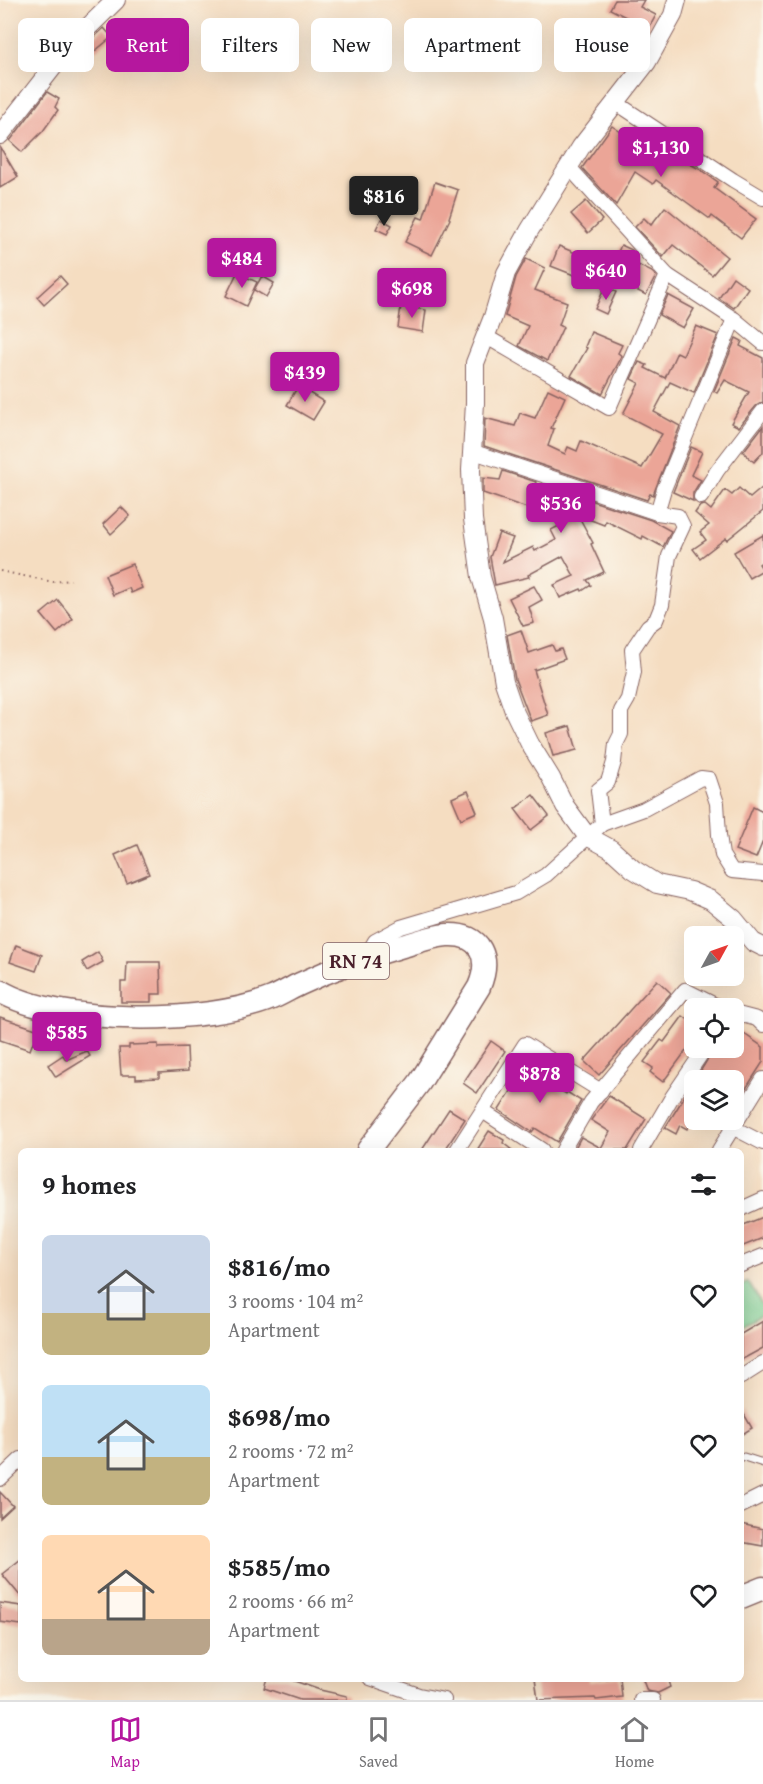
<!DOCTYPE html>
<meta charset="utf-8">
<style>
body{margin:0;font-family:"Gentium Book Plus",serif;background:#f2f2f2;color:#202124;height:100vh;display:flex;flex-direction:column;font-size:22px;white-space:nowrap}
*{box-sizing:border-box;margin:0}
p{font-size:20px;color:#757577}
.icon{flex:none;width:33px;height:33px;fill:none;stroke:currentColor;stroke-width:2;stroke-linecap:round;stroke-linejoin:round}
.map{position:relative;flex:1;overflow:hidden}
.sheet{position:absolute;left:18px;top:1148px;width:726px;height:534px;display:flex;flex-direction:column;background:#fff;border-radius:9px;box-shadow:0 6px 24px #0002}
.sheet>*{flex:none}
.guide{position:absolute;left:18px;top:18px;width:728px;height:54px;display:flex;gap:12px}
.needle{width:39px;rotate:50deg}
.buttons{position:absolute;left:684px;top:926px;display:grid;gap:12px}
.buttons a{display:grid;place-items:center;width:60px;height:60px;border-radius:9px;background:#fff;box-shadow:0 6px 24px #0002;font-size:30px}
.price{position:absolute;translate:-50% -51px;padding:0 14px;border-radius:6px;background:#b5179e;color:#fff;font-size:20px;line-height:39px;filter:drop-shadow(0 2px 3px #0008)}
.price::after{content:'';position:absolute;left:50%;top:36px;width:18px;height:14px;margin-left:-9px;background:inherit;clip-path:polygon(0 0,100% 0,50% 100%)}
.price.selected{background:#222;color:#fff}
ul{padding:0;list-style:none}
li{display:flex;align-items:center;gap:18px;height:150px;padding:0 24px}
li span{display:grid;place-items:center;flex:none;width:168px;height:120px;border-radius:9px;color:#555}
li>.icon{margin-inline-start:auto}
span .icon{width:72px;height:72px;fill:#fffc;stroke-width:1}
li b{font-size:26px}
h2{display:flex;justify-content:space-between;align-items:center;height:72px;padding:0 24px;font-size:26px}
.tag{padding:0 21px;border-radius:9px;background:#fff;box-shadow:0 6px 24px #0002;font-size:21px;line-height:54px}
.tag.selected{background:#b5179e;color:#fff}
.tab-bar{display:flex;justify-content:space-around;align-items:center;height:84px;border-top:2px solid #e0e0e0;background:#fff;font-size:16px;color:#757577}
.tab-bar a{display:grid;justify-items:center;gap:3px}
.tab-bar .selected{color:#b5179e}
.map>svg:first-child{display:block}
.green{fill:#76cb8e;stroke:#60755c;stroke-width:1.5}
.building{fill:#eba597}
.lines{fill:none;stroke-linecap:round;stroke-linejoin:round}
.service-casing{stroke:#866260;stroke-width:9}
.minor-casing{stroke:#866260;stroke-width:16}
.tertiary-casing{stroke:#866260;stroke-width:20}
.primary-casing{stroke:#866260;stroke-width:25}
.path{stroke:#866260;stroke-width:2;stroke-dasharray:1.5 4.5;stroke-linecap:butt}
.service{stroke:#fff;stroke-width:7}
.minor{stroke:#fff;stroke-width:14}
.tertiary{stroke:#fff;stroke-width:18}
.primary{stroke:#fff;stroke-width:22}
.labels{text-anchor:middle;stroke-width:4.5;stroke-linejoin:round;paint-order:stroke}
.shield{fill:#fbf7ec;stroke:#7f6065;stroke-width:1.5}
.shield-label{font-size:21px;font-weight:bold;fill:#4a1f2b}
</style>
<div class="map">
<svg width="763" height="1700" viewBox="0 0 763 1700">
<rect width="100%" height="100%" fill="#fbf7ec"/>
<filter id="ink" filterUnits="userSpaceOnUse"><feTurbulence type="fractalNoise" baseFrequency=".0167" numOctaves="2"/><feDisplacementMap in="SourceGraphic" scale="12" xChannelSelector="R" yChannelSelector="G"/><feConvolveMatrix kernelMatrix="1 2 1 2 8 2 1 2 1" color-interpolation-filters="sRGB"/></filter>
<filter id="wash" filterUnits="userSpaceOnUse"><feTurbulence type="fractalNoise" baseFrequency=".008" numOctaves="4" result="noise"/><feDisplacementMap in="SourceGraphic" scale="24" xChannelSelector="R" yChannelSelector="G"/><feGaussianBlur stdDeviation="1.35" result="paint"/><feColorMatrix in="noise" values="0 0 0 0 0 0 0 0 0 0 0 0 0 0 0 0 0 1.4 0 .05"/><feComposite in="paint" operator="in"/></filter>
<g filter="url(#wash)">
<rect width="100%" height="100%" fill="#f5ddc1"/>
<path class="green" d="M748,1282l15,24v8l-22,13v-41z"/>
<g id="blocks">
<g class="building">
<path d="M615,0h29l-4,7 16,8 -30,55 -17,-10 23,-40 -22,-11z"/>
<path d="M104,28l8,9 -17,14 -7,-8z"/>
<path d="M47,92l12,7 -4,8 3,3 -15,21 -21,21 -12,-11z"/>
<path d="M612,126l31,21 3,-5 21,14 2,-4 30,17 19,13 -4,6 42,31 -15,19 -29,-22 -2,3 -54,-39 -3,4 -18,-12 -19,33 -34,-37z"/>
<path d="M0,147l18,30 -18,11z"/>
<path d="M435,182l23,8 -9,28 1,1 -18,36 -27,-13 13,-25 5,2z"/>
<path d="M586,201l16,19 -14,13 -17,-19z"/>
<path d="M665,207l62,50 -15,18 -39,-30 -10,12 -28,-30 9,-9 7,7z"/>
<path d="M381,219l11,6 -5,9 -11,-5z"/>
<path d="M621,245l11,5 -7,14 -10,-5z"/>
<path d="M559,246l28,12 -8,19 -28,-11z"/>
<path d="M526,259l19,9 -10,22 32,12 -8,23 4,2 -16,34 -28,-15 9,-20 -23,-10 11,-39z"/>
<path d="M628,260l24,12 4,4 -10,19 -28,-14z"/>
<path d="M237,273l20,9 -11,24 -20,-10z"/>
<path d="M60,276l7,8 -23,21 -7,-8z"/>
<path d="M262,276l12,7 -8,14 -12,-7z"/>
<path d="M733,277l15,11 -14,20 -15,-10z"/>
<path d="M605,287l11,5 -10,22 -11,-5z"/>
<path d="M668,295l26,14 -11,19 -24,-13z"/>
<path d="M401,306l25,4 -3,22 -25,-4z"/>
<path d="M696,326l22,9 -24,58 -24,-11 -16,30 26,14 -27,69 -3,-1 -3,6 -163,-54 1,-28 30,8 5,-13 15,5 13,-29 17,8 -14,31 3,1 -6,17 17,8 3,-7 9,4 4,-10 61,27 20,-34 -39,-20 16,-31 -8,-4 8,-17 8,3 -2,3 20,10 12,-26 6,3z"/>
<path d="M591,332l31,13 -4,8 4,3 -20,38 -31,-18 16,-28 -2,-1z"/>
<path d="M736,338l6,3 -2,5 23,12v44l-7,4 -17,21 -8,-4 18,-31 -24,-12 -8,13 -3,-2z"/>
<path d="M298,386l26,16 -11,18 -26,-15z"/>
<path d="M763,426v26l-9,10 -11,-10z"/>
<path d="M691,447l11,5 -11,23 10,5 -8,13v8l-20,-9z"/>
<path d="M503,471l33,11 -1,3 38,21 4,-10 74,24 20,11 -8,16 -20,-11 -1,3 -36,-18 -2,4 -26,-10 15,28 -2,1 13,28 -17,8 4,5 -9,6 -1,-2 -21,9 -6,-13 20,-9 -11,-20 -35,19 1,2 -34,8 -5,-28 9,-24 14,5 -10,24 30,-15 2,4 21,-11 -5,-10 12,-6 -35,-21 -1,5 -44,-15v-15l17,2z"/>
<path d="M763,487v24l-36,29 -1,-2 -26,20 -7,-9 13,-9 -6,-8 9,-7 -14,-12 5,-7 5,-1 6,5 14,-20 7,5 7,-7 11,10z"/>
<path d="M121,507l9,9 -19,18 -8,-10z"/>
<path d="M763,535v26l-4,3 4,6 -14,8 -15,-26z"/>
<path d="M132,564l10,24 -11,5 -2,-5 -16,7 -8,-20z"/>
<path d="M534,586l8,14 -13,7 5,16 -11,3 -14,-28z"/>
<path d="M58,600l15,19 -16,14 -16,-19z"/>
<path d="M521,630l8,23 23,-8 3,6 6,-2 4,10 -31,11 14,45 -17,6 -16,-42 -8,-44z"/>
<path d="M570,726l7,24 -24,6 -7,-23z"/>
<path d="M468,791l9,21 -16,7 -9,-21z"/>
<path d="M533,795l16,21 -18,14 -16,-21z"/>
<path d="M753,807l10,5v29l-7,17 -21,-8z"/>
<path d="M137,845l12,29 -22,9 -12,-28z"/>
<path d="M16,945l26,10 -6,16 -26,-9z"/>
<path d="M98,952l5,10 -16,9 -5,-9z"/>
<path d="M127,962h33l1,32h-10v8h-30v-20h5z"/>
<path d="M657,980l14,13 -72,82 -15,-14z"/>
<path d="M683,1016l11,8v16l-31,42 -13,-10 3,-4 -9,-6 17,-22 3,2z"/>
<path d="M0,1017l45,15 -4,13 -8,-3 -3,8 -30,-10z"/>
<path d="M734,1027l29,20v15l-20,31 -9,12v-25h-39l20,-33h19z"/>
<path d="M491,1041l14,10 -28,42 -14,-10z"/>
<path d="M158,1044v4l29,-1 1,24 -29,2v5l-23,1v-4h-15l-2,-27h10v-3z"/>
<path d="M87,1051l3,5 -34,21 -8,-12 15,-10 3,5z"/>
<path d="M530,1061l16,10 -5,7 25,16 1,-2 14,9 -24,41 -22,-14 -3,4 -33,-22z"/>
<path d="M694,1081v36l-7,12 -7,-4 -4,9 -11,-6z"/>
<path d="M609,1096l37,23 -19,31h-53l7,-13 20,11 9,-16 -19,-12z"/>
<path d="M449,1109l16,10 -20,31h-23z"/>
<path d="M489,1131l15,9 -1,3 9,7h-35z"/>
<path d="M763,1217v21l-22,9v-21z"/>
<path d="M763,1321v27l-22,12v-26z"/>
<path d="M741,1409l11,19 -11,7z"/>
<path d="M0,1492l13,14 -13,12z"/>
<path d="M741,1524l22,5v17l-22,-4z"/>
<path d="M21,1559v38l-19,-23z"/>
<path d="M0,1603l21,3v19l-21,-3z"/>
<path d="M267,1678h19l34,12 27,6v4h-47l-36,-12z"/>
<path d="M535,1678h54v4l31,-4 2,19 -26,3 -1,-2 -57,2z"/>
<path d="M642,1678h25l3,9 -12,6 -11,-2z"/>
</g>
</g>
</g>
<g filter="url(#ink)">
<use href="#blocks" fill-opacity="0" stroke="#866260" stroke-width="1.5"/>
<g class="lines">
<g class="service-casing">
<path id="service" d="M744,1457l19,6"/>
</g>
<g class="minor-casing">
<g id="minor">
<path d="M615,102l118,78 30,18"/>
<path d="M568,166l99,109 67,44 29,24"/>
<path d="M485,336l124,72 58,-133"/>
<path d="M701,497l16,-26 46,-60"/>
<path d="M657,513l7,-24 70,-170"/>
<path d="M602,824l42,-15 57,-31 8,1 8,24 2,32 3,20 10,16 31,3"/>
<path d="M366,957l9,-16 26,-14 115,-34 30,-18 56,-51 -4,-34 10,-8 6,-20 2,-18 5,-10v-23l7,-12 6,-27 -2,-22 16,-24 8,-6 6,-15 7,-49 14,-30 -5,-10 -21,-3 -186,-62"/>
<path d="M734,1013l23,6 6,6"/>
<path d="M484,1112l58,38"/>
<path d="M734,1128l29,15"/>
<path d="M457,1150l68,-106 76,47"/>
<path d="M563,1150l28,-48 94,-112 36,18"/>
<path d="M641,1150l31,-53 34,-50"/>
<path d="M719,1150l44,-71"/>
<path d="M741,1209l22,-10"/>
<path d="M741,1265l22,-9"/>
<path d="M741,1377l22,-14"/>
<path d="M0,1479l21,-20"/>
<path d="M741,1506l22,-11"/>
<path d="M370,1678l49,17 25,5"/>
<path d="M641,1700h12"/>
</g>
</g>
<g class="tertiary-casing">
<g id="tertiary">
<path d="M677,0l-4,15 -26,47 -66,85 -52,84 -23,42 -13,44 -18,46v40l-4,67 2,49 8,58 12,41 11,64 10,29 16,33 21,34 14,28 22,30 24,13 22,20 24,15 33,7 21,9 23,19 19,23 10,5"/>
<path d="M0,135l71,-91 45,-44"/>
</g>
</g>
<g class="primary-casing">
<g id="primary">
<path d="M0,991c59,35 209,33 272,7 10,-4 19,-10 28,-14 34,-16 68,-28 103,-38 14,-4 29,-10 44,-11 35,-2 44,24 32,52l-59,95 -52,68"/>
<path d="M741,1597l22,-9"/>
</g>
</g>
<path class="path" d="M0,571l53,11 18,-2"/>
<use href="#service" class="service"/>
<use href="#minor" class="minor"/>
<use href="#tertiary" class="tertiary"/>
<use href="#primary" class="primary"/>
</g>
</g>
<g class="labels">
<rect class="shield" x="323" y="943" width="66" height="36" rx="4.5"/>
<g class="shield-label">
<text x="356" y="968">RN 74</text>
</g>
</g>
</svg>
<div class="buttons">
<a><svg class="needle" viewBox="-14 -14 28 28"><path d="M0-13l5 13h-10z" fill="#e53935"/><path d="M0 13l5-13h-10z" fill="#757577"/></svg></a>
<a><svg class="icon" aria-label="locate" viewBox="0 0 24 24"><circle cx="12" cy="12" r="6"/><path d="M12 2v4M12 18v4M2 12h4M18 12h4"/></svg></a>
<a><svg class="icon" aria-label="layers" viewBox="0 0 24 24"><path d="M12 4l9 5-9 5-9-5zM3 14l9 5 9-5"/></svg></a>
</div>
<b class="price" style="left:661px;top:178px">$1,130</b>
<b class="price selected" style="left:384px;top:227px">$816</b>
<b class="price" style="left:242px;top:289px">$484</b>
<b class="price" style="left:606px;top:301px">$640</b>
<b class="price" style="left:412px;top:319px">$698</b>
<b class="price" style="left:305px;top:403px">$439</b>
<b class="price" style="left:561px;top:534px">$536</b>
<b class="price" style="left:67px;top:1063px">$585</b>
<b class="price" style="left:540px;top:1104px">$878</b>
<div class="guide">
<a class="tag">Buy</a>
<a class="tag selected">Rent</a>
<a class="tag">Filters</a>
<a class="tag">New</a>
<a class="tag">Apartment</a>
<a class="tag">House</a>
</div>
<section class="sheet">
<h2>9 homes<svg class="icon" aria-label="filters" viewBox="0 0 24 24"><path d="M4 7h16M4 17h16"/><circle cx="9" cy="7" r="2"/><circle cx="15" cy="17" r="2"/></svg></h2>
<ul>
<li><span style="background:linear-gradient(#c9d6e8 65%,#c2b280 0)"><svg class="icon" aria-label="home" viewBox="0 0 24 24"><path d="M3 11l9-7 9 7M6 9v11h12V9"/></svg></span><div><b>$816/mo</b><p>3 rooms · 104 m²</p><p>Apartment</p></div><svg class="icon" aria-label="heart" viewBox="0 0 24 24"><path d="M12 20l-8-8c-3-5 5-10 8-4 3-6 11-1 8 4z"/></svg></li>
<li><span style="background:linear-gradient(#bfe0f5 60%,#c2b280 0)"><svg class="icon" aria-label="home" viewBox="0 0 24 24"><path d="M3 11l9-7 9 7M6 9v11h12V9"/></svg></span><div><b>$698/mo</b><p>2 rooms · 72 m²</p><p>Apartment</p></div><svg class="icon" aria-label="heart" viewBox="0 0 24 24"><path d="M12 20l-8-8c-3-5 5-10 8-4 3-6 11-1 8 4z"/></svg></li>
<li><span style="background:linear-gradient(#ffd9b3 70%,#b9a48a 0)"><svg class="icon" aria-label="home" viewBox="0 0 24 24"><path d="M3 11l9-7 9 7M6 9v11h12V9"/></svg></span><div><b>$585/mo</b><p>2 rooms · 66 m²</p><p>Apartment</p></div><svg class="icon" aria-label="heart" viewBox="0 0 24 24"><path d="M12 20l-8-8c-3-5 5-10 8-4 3-6 11-1 8 4z"/></svg></li>
</ul>
</section>
</div>
<nav class="tab-bar">
<a class="selected"><svg class="icon" aria-label="map" viewBox="0 0 24 24"><path d="M3 6l6-2 6 2 6-2v14l-6 2-6-2-6 2zM9 4v14M15 6v14"/></svg>Map</a>
<a><svg class="icon" aria-label="saved" viewBox="0 0 24 24"><path d="M7 4h10v16l-5-4-5 4z"/></svg>Saved</a>
<a><svg class="icon" aria-label="home" viewBox="0 0 24 24"><path d="M3 11l9-7 9 7M6 9v11h12V9"/></svg>Home</a>
</nav>
